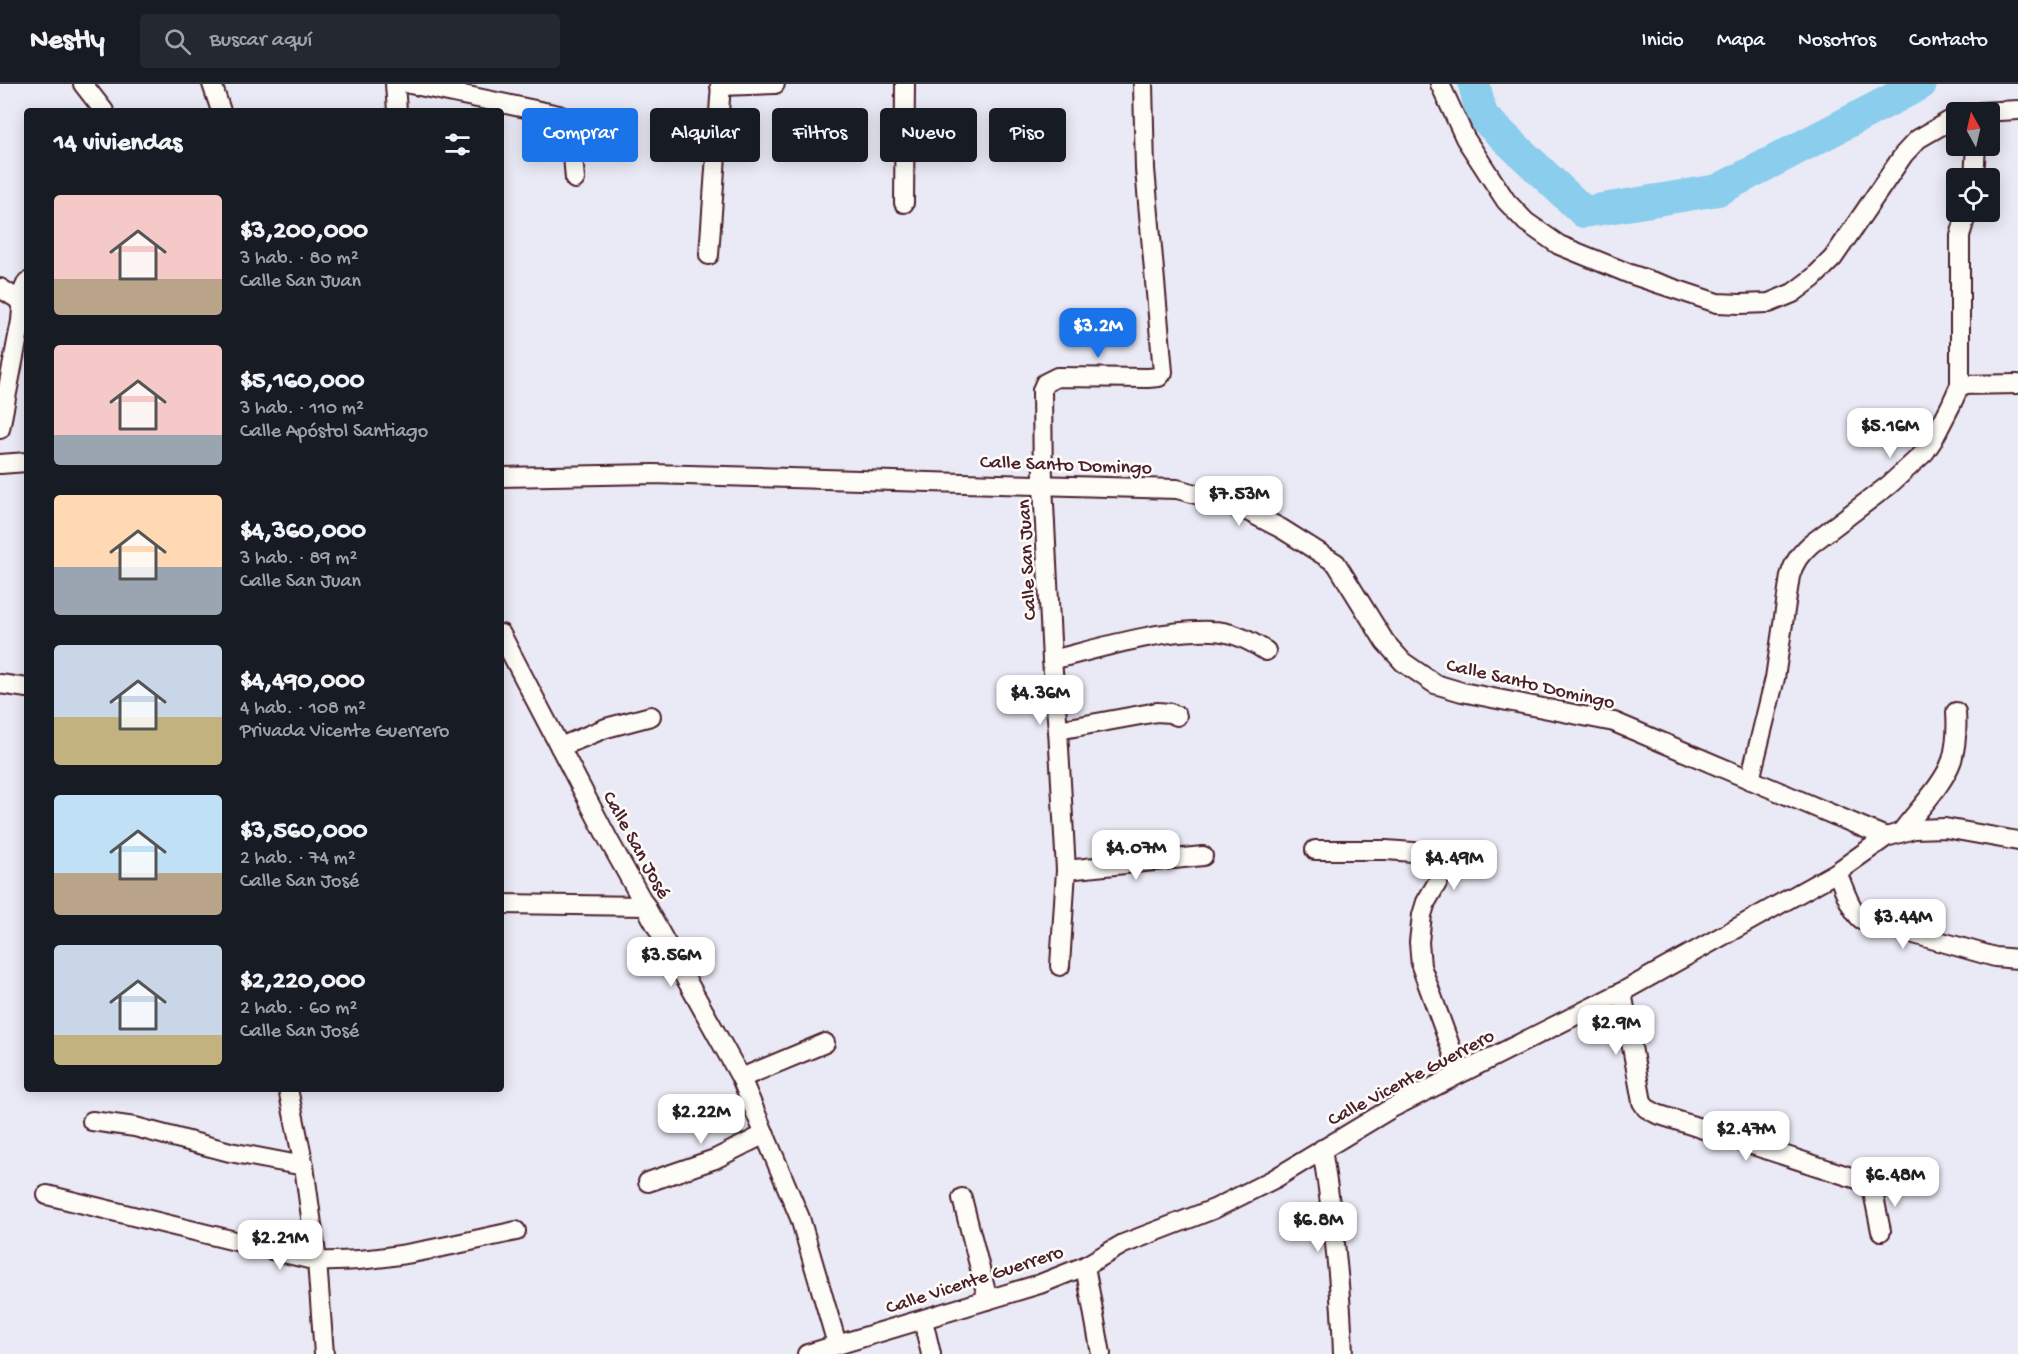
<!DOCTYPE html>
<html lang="es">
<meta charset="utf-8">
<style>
body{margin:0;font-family:"Gochi Hand",sans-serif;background:#242831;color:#f1f3f6;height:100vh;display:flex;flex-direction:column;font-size:22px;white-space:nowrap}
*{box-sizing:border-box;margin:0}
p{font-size:20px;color:#9ea1a6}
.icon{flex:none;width:33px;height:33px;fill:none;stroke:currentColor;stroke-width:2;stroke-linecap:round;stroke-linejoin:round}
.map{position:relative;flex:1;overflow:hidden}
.panel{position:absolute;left:24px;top:24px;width:480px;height:984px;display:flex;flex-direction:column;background:#171b24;border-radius:6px;box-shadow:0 3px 15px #0003}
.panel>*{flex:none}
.banner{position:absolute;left:522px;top:24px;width:570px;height:54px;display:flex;gap:12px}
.needle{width:39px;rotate:352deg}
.buttons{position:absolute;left:1946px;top:18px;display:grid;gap:12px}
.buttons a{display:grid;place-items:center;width:54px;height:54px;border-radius:6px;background:#171b24;box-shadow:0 3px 15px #0003;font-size:30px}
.price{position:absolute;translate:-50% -51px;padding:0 14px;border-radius:12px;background:#fff;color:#222;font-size:20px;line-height:39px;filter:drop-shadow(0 2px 3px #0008)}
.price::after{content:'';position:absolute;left:50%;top:36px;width:18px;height:14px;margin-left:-9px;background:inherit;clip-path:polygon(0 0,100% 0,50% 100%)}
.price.active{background:#1a73e8;color:#fff}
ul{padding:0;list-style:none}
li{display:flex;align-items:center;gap:18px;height:150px;padding:0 30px}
li span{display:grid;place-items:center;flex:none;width:168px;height:120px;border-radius:6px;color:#555}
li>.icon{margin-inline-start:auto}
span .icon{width:72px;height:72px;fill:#fffc;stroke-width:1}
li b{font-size:26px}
h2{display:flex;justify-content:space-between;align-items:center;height:72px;padding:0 30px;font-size:26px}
.tag{padding:0 21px;border-radius:6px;background:#171b24;box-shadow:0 3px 15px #0003;font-size:21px;line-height:54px}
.tag.active{background:#1a73e8;color:#fff}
header{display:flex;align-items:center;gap:36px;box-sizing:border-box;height:84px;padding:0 30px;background:#171b24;border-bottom:2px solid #363941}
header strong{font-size:28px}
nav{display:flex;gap:33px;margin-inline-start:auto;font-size:21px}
.search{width:420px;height:54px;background:#242831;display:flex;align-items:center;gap:15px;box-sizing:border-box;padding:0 21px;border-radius:6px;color:#9ea1a6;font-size:22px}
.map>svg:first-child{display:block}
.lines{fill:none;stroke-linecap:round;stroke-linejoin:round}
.river{stroke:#8bcdec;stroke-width:32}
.minor-casing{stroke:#4a1f2b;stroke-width:22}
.minor{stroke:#fdfcf7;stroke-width:18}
.labels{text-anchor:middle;stroke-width:5;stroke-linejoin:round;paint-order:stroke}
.street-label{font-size:20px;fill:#4a1f2b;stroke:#fdfcf7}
</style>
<header>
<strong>Nestly</strong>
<div class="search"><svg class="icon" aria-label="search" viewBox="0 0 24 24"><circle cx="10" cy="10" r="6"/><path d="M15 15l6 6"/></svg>Buscar aquí</div>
<nav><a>Inicio</a><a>Mapa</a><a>Nosotros</a><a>Contacto</a></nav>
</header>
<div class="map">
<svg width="2018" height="1270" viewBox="0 0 2018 1270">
<rect width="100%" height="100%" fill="#eaeaf6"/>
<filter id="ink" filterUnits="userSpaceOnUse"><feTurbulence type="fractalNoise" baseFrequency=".0167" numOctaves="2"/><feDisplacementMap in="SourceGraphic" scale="12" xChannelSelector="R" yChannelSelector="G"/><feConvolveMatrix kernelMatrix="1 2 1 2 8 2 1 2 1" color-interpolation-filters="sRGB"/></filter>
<g filter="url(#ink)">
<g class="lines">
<path class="river" d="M1474,0l8,32 102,96 134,-22 203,-106"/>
<g class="minor-casing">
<g id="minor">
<path d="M83,0l21,27"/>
<path d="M212,0l9,27"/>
<path d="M395,0l2,27"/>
<path d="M410,0l149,31 8,4 4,13 4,47"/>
<path d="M1440,0l25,54 41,63 20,21 33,23 71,29 87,29 23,1 29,-1 24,-10 20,-15 20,-20 71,-104 14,-15 38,-22"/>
<path d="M720,2l55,-2"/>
<path d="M1981,28l37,-2"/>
<path d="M1974,94l2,-32"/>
<path d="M904,119l1,-119"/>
<path d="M709,171l12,-171"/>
<path d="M0,204l19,12"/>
<path d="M1960,301l58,-1"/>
<path d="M0,345l21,-108 1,-12 -3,-9 8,-18"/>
<path d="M0,380l27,-2"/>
<path d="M501,393l152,-3 524,15 37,10 35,13 33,17 54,34 49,79 18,20 32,22 27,8 152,30 272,115"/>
<path d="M501,550l107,205 133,239 59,140 37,126"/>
<path d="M1052,576c48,-12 109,-31 159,-29 19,0 40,10 55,20"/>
<path d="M0,600l27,4"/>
<path d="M1058,646l99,-18 13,1 7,3"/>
<path d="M560,663l46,-19 45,-12"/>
<path d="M1750,696l25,-102 15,-102c4,-14 10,-22 21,-32l78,-59 36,-33 8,-12 18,-35 9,-20v-149l7,-24"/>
<path d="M1902,747c15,-20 42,-47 50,-71 4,-14 5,-33 4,-48"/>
<path d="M1315,766h71l41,3 9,8 5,8 -1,9 -14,24 -4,13 -3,27 2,24 39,107"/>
<path d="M1066,786l137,-14"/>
<path d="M1837,788c7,16 12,35 24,47l134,38 23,2"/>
<path d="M501,820l145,2"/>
<path d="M1060,882l6,-96 -8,-140 -6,-70 -9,-175 -1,-95 3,-7 12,-6 91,1 11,-1 4,-5 -18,-203 -2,-85"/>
<path d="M1622,908l20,110 4,6 11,6 203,66 11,7 2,5 8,39"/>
<path d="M741,994l84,-35"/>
<path d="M288,1005l16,77 13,95 7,93"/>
<path d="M92,1037l43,6 95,25 74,14"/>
<path d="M1322,1065c11,68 19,136 21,205"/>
<path d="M648,1098l67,-23 50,-25"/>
<path d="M47,1111l270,66c67,2 134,-16 199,-30"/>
<path d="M962,1114l26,102"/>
<path d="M1085,1182l16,88"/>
<path d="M923,1236l8,34"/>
<path d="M807,1270l233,-70 45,-18 38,-22 91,-35 60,-30 116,-70 232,-117 215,-120 49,-35 28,-8 31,-1 73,13"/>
</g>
</g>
<use href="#minor" class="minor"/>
</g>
</g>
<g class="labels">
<g class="street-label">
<text transform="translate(1066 379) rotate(2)" y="7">Calle Santo Domingo</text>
<text transform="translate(1025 476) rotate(-93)" y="7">Calle San Juan</text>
<text transform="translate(1531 598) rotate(13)" y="7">Calle Santo Domingo</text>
<text transform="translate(638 760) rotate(61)" y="7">Calle San José</text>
<text transform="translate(1410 992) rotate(-28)" y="7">Calle Vicente Guerrero</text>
<text transform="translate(974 1194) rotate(-18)" y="7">Calle Vicente Guerrero</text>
</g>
</g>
</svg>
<div class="buttons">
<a><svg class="needle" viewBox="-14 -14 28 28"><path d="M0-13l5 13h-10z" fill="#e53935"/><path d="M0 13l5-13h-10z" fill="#9ea1a6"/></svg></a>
<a><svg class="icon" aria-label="locate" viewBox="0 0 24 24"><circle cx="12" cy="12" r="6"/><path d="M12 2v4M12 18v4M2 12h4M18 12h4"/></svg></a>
</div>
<b class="price active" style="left:1098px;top:275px">$3.2M</b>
<b class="price" style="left:1890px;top:375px">$5.16M</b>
<b class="price" style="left:1239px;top:443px">$7.53M</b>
<b class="price" style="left:1040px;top:642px">$4.36M</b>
<b class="price" style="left:1136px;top:797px">$4.07M</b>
<b class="price" style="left:1454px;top:807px">$4.49M</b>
<b class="price" style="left:1903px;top:866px">$3.44M</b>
<b class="price" style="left:671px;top:904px">$3.56M</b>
<b class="price" style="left:1616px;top:972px">$2.9M</b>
<b class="price" style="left:701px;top:1061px">$2.22M</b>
<b class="price" style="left:1746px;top:1078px">$2.47M</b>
<b class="price" style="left:1895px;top:1124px">$6.48M</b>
<b class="price" style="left:1318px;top:1169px">$6.8M</b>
<b class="price" style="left:280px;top:1187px">$2.21M</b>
<div class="banner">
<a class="tag active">Comprar</a>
<a class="tag">Alquilar</a>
<a class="tag">Filtros</a>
<a class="tag">Nuevo</a>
<a class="tag">Piso</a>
</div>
<section class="panel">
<h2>14 viviendas<svg class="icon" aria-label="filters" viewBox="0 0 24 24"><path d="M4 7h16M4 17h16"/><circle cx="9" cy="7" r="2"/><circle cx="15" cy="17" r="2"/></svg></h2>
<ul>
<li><span style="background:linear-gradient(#f6c9c9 70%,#b9a48a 0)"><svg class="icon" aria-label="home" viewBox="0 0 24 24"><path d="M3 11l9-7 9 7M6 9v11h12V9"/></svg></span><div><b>$3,200,000</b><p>3 hab. · 80 m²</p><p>Calle San Juan</p></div></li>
<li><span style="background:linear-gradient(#f6c9c9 75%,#9aa5b1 0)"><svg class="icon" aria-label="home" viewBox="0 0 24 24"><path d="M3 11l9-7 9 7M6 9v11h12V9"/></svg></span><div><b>$5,160,000</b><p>3 hab. · 110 m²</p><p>Calle Apóstol Santiago</p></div></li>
<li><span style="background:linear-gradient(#ffd9b3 60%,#9aa5b1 0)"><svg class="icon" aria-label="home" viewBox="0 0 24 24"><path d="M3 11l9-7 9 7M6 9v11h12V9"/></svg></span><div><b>$4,360,000</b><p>3 hab. · 89 m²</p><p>Calle San Juan</p></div></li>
<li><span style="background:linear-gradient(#c9d6e8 60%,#c2b280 0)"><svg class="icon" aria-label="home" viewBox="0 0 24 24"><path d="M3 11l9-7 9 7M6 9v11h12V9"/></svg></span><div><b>$4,490,000</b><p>4 hab. · 108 m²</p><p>Privada Vicente Guerrero</p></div></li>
<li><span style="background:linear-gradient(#bfe0f5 65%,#b9a48a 0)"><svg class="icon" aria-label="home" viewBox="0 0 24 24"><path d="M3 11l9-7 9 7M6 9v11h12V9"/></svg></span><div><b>$3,560,000</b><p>2 hab. · 74 m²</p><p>Calle San José</p></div></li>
<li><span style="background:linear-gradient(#c9d6e8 75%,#c2b280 0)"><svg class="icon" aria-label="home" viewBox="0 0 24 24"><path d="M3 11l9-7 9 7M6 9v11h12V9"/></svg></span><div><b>$2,220,000</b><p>2 hab. · 60 m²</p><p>Calle San José</p></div></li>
</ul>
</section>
</div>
